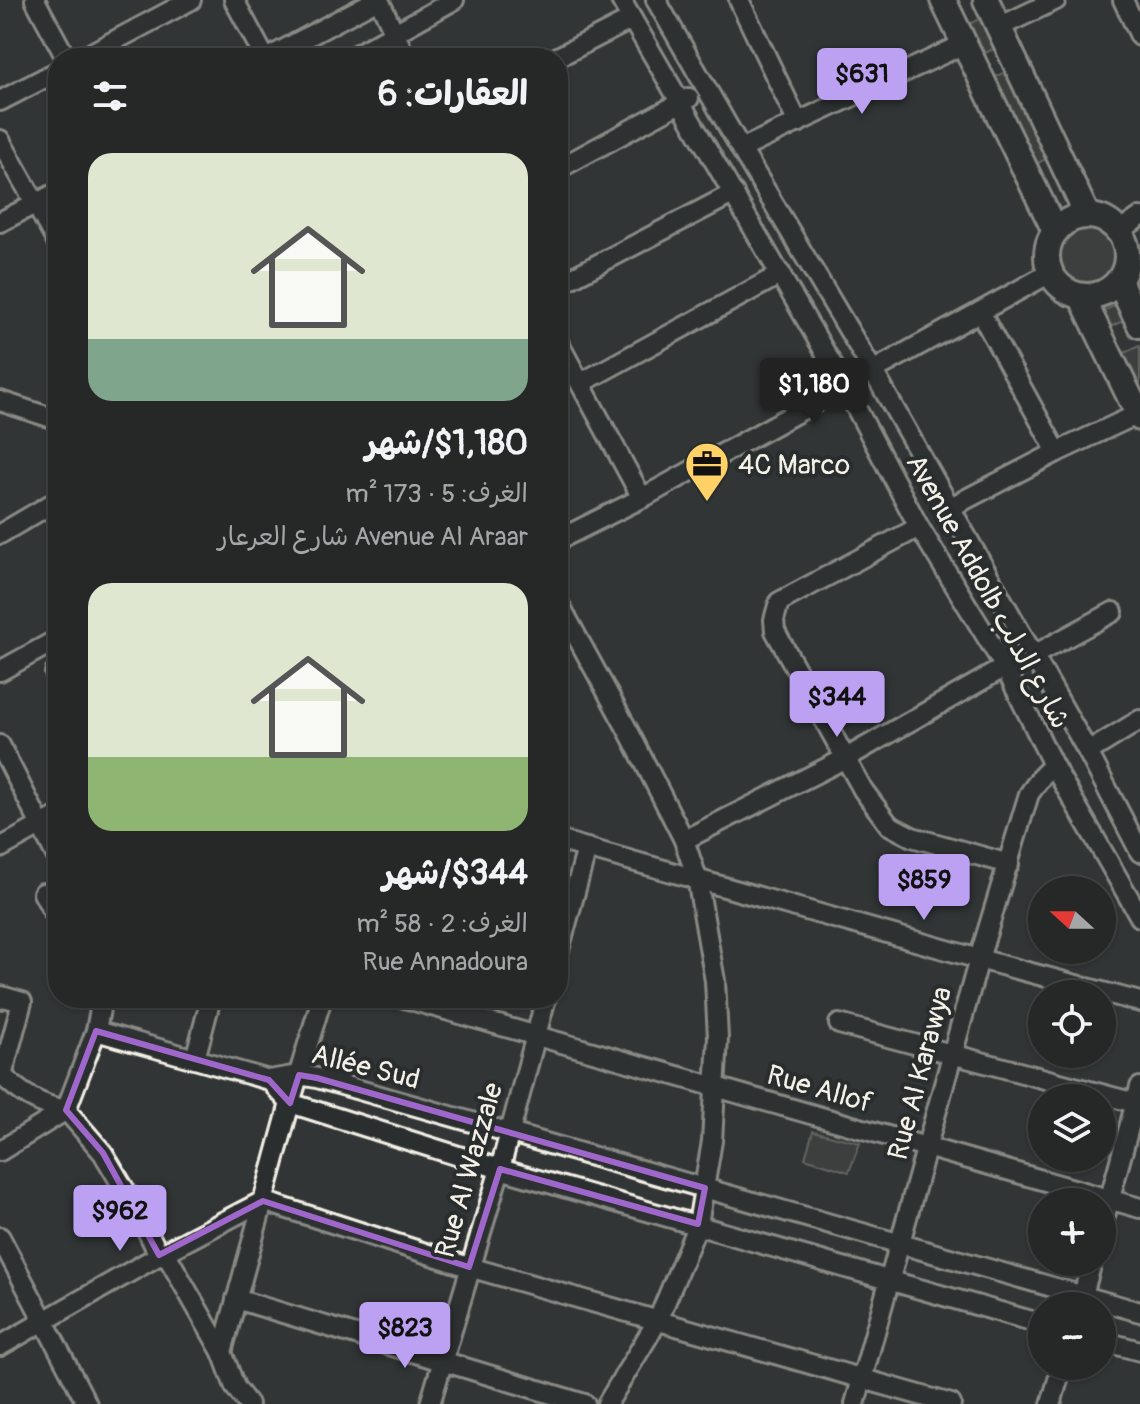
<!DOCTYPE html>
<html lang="ar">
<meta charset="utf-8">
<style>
body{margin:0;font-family:Pangolin,"Playpen Sans Arabic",sans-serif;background:#323434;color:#f1f3f6;direction:rtl;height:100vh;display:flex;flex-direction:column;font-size:30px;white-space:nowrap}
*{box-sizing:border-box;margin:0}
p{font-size:26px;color:#a4a6a8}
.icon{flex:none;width:44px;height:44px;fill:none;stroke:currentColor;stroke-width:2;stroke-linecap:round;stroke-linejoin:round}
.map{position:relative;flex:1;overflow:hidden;direction:ltr}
.drawer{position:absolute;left:48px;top:48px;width:520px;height:960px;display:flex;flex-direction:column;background:#262828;border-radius:32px;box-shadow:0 2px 6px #0004,0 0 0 2px #424445;direction:rtl}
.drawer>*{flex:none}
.needle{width:52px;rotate:291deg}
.fabs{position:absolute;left:1028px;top:876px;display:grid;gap:16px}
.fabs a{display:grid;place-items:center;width:88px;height:88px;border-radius:50%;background:#262828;box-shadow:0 2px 6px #0004,0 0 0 2px #424445;font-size:40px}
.price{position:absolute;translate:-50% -68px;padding:0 18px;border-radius:8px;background:#bca0f2;color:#111;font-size:26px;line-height:52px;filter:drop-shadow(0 2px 4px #0008)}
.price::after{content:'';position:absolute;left:50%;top:48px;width:24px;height:18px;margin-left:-12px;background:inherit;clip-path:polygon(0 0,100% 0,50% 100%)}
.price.selected{background:#222;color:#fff}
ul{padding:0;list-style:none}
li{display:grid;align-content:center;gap:16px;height:424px;padding:0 40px}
li span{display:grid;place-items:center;height:248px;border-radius:24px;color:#555}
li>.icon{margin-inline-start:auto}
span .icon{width:144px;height:144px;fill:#fffc;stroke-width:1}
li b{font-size:34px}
h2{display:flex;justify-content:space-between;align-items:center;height:96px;padding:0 40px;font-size:34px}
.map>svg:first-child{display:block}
.green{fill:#4b4d4c;stroke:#a09f9a;stroke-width:2}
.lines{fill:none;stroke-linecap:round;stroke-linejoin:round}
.minor-casing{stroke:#f4f1e8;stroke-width:24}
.major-casing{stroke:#f4f1e8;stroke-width:30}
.minor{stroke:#2a2d2e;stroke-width:18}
.major{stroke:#2a2d2e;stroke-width:24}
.marked{fill:none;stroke:#9f67cb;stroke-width:6;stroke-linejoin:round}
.labels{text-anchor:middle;stroke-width:8;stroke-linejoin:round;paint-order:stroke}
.poi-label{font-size:28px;fill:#f4f1e8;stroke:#2a2d2e;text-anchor:start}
.street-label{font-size:28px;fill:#f4f1e8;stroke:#2a2d2e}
</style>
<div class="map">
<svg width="1140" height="1404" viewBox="0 0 1140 1404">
<rect width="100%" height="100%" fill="#323535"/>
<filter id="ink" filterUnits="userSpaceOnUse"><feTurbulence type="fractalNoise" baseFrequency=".0125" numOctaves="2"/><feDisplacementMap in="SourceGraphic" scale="16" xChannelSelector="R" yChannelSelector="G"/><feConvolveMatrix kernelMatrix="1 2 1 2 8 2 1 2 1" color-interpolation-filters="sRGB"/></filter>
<g filter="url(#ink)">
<g class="green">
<path d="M983,17l15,30 -19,9 -14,-30z"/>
<path d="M1008,71l42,86 -18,9 -42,-87z"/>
<circle cx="1085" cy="256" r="29"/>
<path d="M1117,304l8,16 -15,7 -8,-15z"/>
<path d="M1139,346l1,2v49l-20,-42z"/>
<path d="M813,1131l47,12 -11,29 -44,-14z"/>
</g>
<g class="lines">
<g class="minor-casing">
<g id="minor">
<path d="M35,0l31,58"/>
<path d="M234,0l31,58"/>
<path d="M379,0l27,58"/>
<path d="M621,0l223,385 75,142 86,140 48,98 87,152"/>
<path d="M656,0l85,149 132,222 215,381 52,100"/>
<path d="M739,0l59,123"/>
<path d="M1123,0l17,36"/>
<path d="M999,27l57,-27"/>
<path d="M82,58l109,-58"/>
<path d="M268,58l108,-58"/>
<path d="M350,58l104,-58"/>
<path d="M556,58l76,-39"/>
<path d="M0,101l58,-30"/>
<path d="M0,140l58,104"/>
<path d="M741,149l223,-105"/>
<path d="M558,169l131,-71"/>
<path d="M0,222l58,-30"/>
<path d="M1120,231l20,-14"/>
<path d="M558,285l176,-92"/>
<path d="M980,312l77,140"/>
<path d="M558,342l84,156"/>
<path d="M581,383l200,-109"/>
<path d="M0,401l58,19"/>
<path d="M949,508l108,-56 81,-38"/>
<path d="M919,527l-140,75 -5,18 1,11 88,159 26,35 23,12 97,27"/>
<path d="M0,534l58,-34"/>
<path d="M558,540l84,-42 408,-225"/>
<path d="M558,602l73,134 53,104 13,38 18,103 3,57 -6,103 -14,83 -40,96 -51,84"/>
<path d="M1034,655l79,-43"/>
<path d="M0,671l58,-32"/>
<path d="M55,673l3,-2"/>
<path d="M0,745l58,114"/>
<path d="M1088,752l52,-32"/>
<path d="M558,840l421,119 161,43"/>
<path d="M684,840l162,-82 159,-91"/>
<path d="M0,848l58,-32"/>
<path d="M43,893l15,28"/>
<path d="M558,954l29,-106"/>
<path d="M404,998l736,210"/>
<path d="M0,999l1,-3 21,6 -20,74"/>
<path d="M839,1024l296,79"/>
<path d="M96,1031l173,49 30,-5 18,3 823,234"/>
<path d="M195,1059l16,-61"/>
<path d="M0,1073c18,19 41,33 66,37l37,43 36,61 20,41"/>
<path d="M269,1080l21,23 108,34 102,32 542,155"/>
<path d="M0,1151l66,-41 30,-79 6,-33"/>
<path d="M1102,1227l38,-140"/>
<path d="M0,1237l87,167"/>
<path d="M165,1252l57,100 13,35 13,17"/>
<path d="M236,1299l349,105"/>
<path d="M1080,1306l12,-44"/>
<path d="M1102,1341l38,10"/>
<path d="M0,1346l165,-94 98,-51 206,66 482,137"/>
<path d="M222,1352l68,-249 32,-105"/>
<path d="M430,1404l70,-235 46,-171"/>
<path d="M855,1404l124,-445 42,-139 8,-26 13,-18 11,-11"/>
<path d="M1051,1404l11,-38"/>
</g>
</g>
<g class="major-casing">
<g id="major">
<path d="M943,0l112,231"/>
<path d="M986,0l101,215"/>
<circle cx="1087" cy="256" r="40"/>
<path d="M1119,281l21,44"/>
<path d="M1081,296l59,122"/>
</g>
</g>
<use href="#minor" class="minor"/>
<use href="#major" class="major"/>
</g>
</g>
<path d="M0 0H1140V1404H0ZM96,1031l173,49 21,23 9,-28 18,3 388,110 -7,36 -198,-55 -31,98 -206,-66 -104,54 -56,-102 -37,-43z" fill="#323535" fill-opacity=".55" fill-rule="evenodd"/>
<path class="marked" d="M96,1031l173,49 21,23 9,-28 18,3 388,110 -7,36 -198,-55 -31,98 -206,-66 -104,54 -56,-102 -37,-43z"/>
<defs>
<g id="office-pin" transform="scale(2.3)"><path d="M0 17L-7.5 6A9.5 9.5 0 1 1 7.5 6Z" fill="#ffd166" stroke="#2a2d2e"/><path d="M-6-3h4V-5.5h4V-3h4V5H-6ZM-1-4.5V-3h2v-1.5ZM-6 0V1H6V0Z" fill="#111"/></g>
</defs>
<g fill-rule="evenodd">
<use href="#office-pin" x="707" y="464"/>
</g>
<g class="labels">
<g class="poi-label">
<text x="738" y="474">4C Marco</text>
</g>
<g class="street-label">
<text transform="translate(989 591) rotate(61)" y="10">Avenue Addolb شارع الدلب</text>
<text transform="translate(366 1066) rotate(14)" y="10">Allée Sud</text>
<text transform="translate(919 1073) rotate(-75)" y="10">Rue Al Karawya</text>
<text transform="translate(820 1088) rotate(16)" y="10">Rue Allof</text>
<text transform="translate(468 1170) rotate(-74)" y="10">Rue Al Wazzale</text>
</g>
</g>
</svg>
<div class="fabs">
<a><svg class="needle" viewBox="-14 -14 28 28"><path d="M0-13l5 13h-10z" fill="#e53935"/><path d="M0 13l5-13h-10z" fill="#a4a6a8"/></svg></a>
<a><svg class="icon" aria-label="locate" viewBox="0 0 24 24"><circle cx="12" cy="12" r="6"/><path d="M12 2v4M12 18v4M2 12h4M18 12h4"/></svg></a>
<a><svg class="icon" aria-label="layers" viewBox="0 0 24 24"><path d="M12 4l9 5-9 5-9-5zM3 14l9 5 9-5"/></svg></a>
<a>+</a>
<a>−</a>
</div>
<b class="price" style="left:862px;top:116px">$631</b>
<b class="price selected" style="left:814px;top:426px">$1,180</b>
<b class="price" style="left:837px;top:739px">$344</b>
<b class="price" style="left:924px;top:922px">$859</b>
<b class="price" style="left:120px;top:1253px">$962</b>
<b class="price" style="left:405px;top:1370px">$823</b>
<section class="drawer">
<h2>العقارات: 6<svg class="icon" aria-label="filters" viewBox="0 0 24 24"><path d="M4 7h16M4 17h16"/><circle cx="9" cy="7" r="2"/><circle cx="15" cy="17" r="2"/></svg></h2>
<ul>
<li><span style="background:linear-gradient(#dfe7d0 75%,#7fa58c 0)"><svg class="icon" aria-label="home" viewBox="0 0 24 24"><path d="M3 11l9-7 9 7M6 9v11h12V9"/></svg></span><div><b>$1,180/شهر</b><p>الغرف: 5 · 173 m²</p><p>Avenue Al Araar شارع العرعار</p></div></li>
<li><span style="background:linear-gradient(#dfe7d0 70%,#8fb573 0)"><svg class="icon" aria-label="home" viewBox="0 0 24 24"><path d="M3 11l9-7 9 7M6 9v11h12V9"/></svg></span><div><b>$344/شهر</b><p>الغرف: 2 · 58 m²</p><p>Rue Annadoura</p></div></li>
</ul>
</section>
</div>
